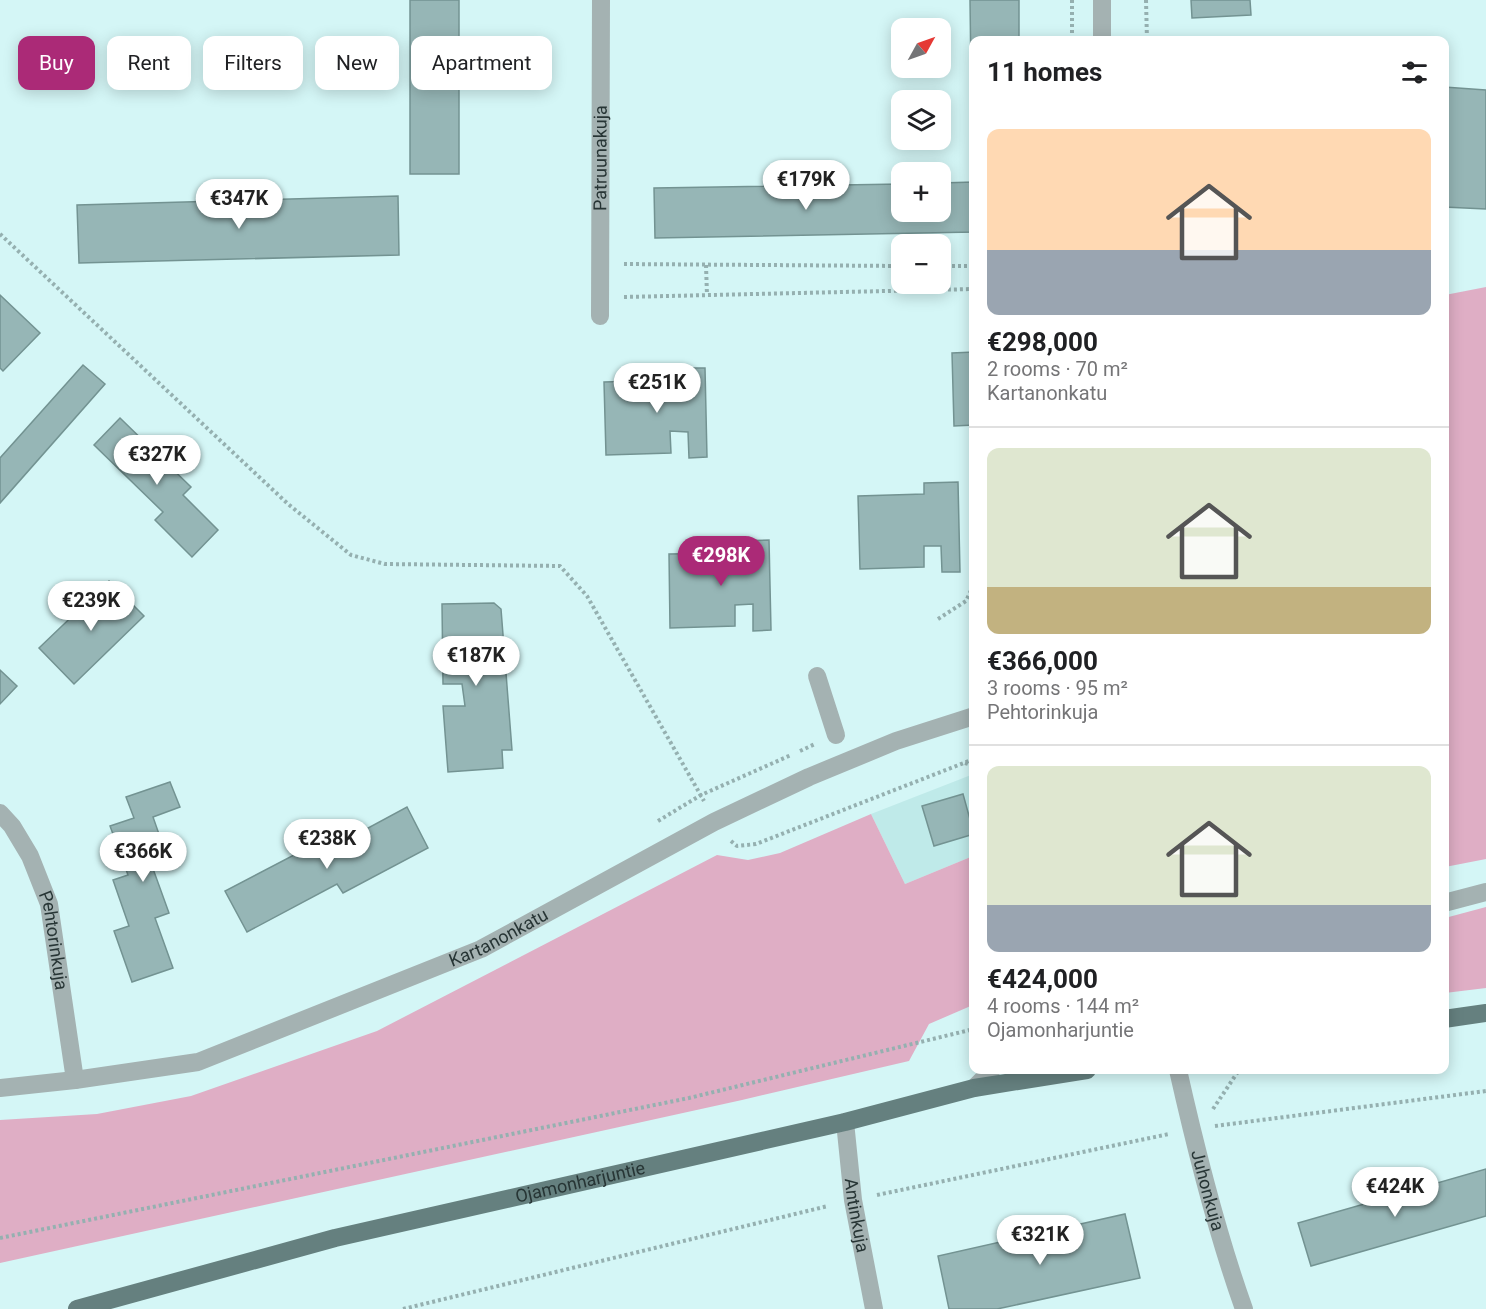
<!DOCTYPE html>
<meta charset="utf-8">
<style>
body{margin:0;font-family:Roboto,sans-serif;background:#f2f2f2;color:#202124;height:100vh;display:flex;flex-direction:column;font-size:22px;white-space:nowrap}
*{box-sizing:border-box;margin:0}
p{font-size:20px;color:#757577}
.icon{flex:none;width:33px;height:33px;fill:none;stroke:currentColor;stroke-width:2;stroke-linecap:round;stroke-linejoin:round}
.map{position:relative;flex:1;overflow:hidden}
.side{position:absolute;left:969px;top:36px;width:480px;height:1038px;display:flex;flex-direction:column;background:#fff;border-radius:12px;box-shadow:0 3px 15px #0003}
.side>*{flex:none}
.banner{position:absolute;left:18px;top:36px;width:570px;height:54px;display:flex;gap:12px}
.needle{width:39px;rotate:50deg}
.buttons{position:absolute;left:891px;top:18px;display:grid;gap:12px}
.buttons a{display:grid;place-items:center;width:60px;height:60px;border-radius:12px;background:#fff;box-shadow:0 3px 15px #0003;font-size:30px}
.price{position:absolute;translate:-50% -51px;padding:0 14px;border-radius:21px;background:#fff;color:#222;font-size:20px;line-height:39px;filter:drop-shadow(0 2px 3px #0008)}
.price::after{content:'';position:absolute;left:50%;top:36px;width:18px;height:14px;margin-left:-9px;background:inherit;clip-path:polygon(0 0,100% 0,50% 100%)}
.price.active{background:#ab2a77;color:#fff}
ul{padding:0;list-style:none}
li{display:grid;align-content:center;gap:12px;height:318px;padding:0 18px}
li+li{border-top:2px solid #e0e0e0}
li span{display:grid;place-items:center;height:186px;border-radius:12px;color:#555}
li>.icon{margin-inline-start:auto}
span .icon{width:108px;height:108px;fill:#fffc;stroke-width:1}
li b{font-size:26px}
h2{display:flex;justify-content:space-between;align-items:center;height:72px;padding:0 18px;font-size:26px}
.chip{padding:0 21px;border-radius:12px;background:#fff;box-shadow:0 3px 15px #0003;font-size:21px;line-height:54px}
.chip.active{background:#ab2a77;color:#fff}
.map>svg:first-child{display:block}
.built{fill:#bfeae9}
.green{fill:#dfaec5}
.building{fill:#96b6b6;stroke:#739392;stroke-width:1.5}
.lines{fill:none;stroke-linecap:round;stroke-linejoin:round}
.path{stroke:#95b0b0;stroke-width:4;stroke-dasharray:3 3;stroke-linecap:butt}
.minor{stroke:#a4b2b2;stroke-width:18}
.major{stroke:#65807f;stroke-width:18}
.labels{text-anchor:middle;stroke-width:4.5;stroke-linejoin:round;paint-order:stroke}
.street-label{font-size:18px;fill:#273535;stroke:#f1ffff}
</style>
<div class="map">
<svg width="1486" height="1309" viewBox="0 0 1486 1309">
<rect width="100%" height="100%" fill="#d4f6f6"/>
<path class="built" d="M971,775l3,1 -1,80 -68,28 -34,-70z"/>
<g class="green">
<path d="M1486,287v572l-41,8v-572z"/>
<path d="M871,814l34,70 68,-28v149l-44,19 -20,37 -167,39 -742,163v-143l97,-6 94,-18 186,-65 340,-176 31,5 32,-7z"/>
<path d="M1486,907v81l-41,5v-75z"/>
</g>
<g class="building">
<rect x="410" y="0" width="49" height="174"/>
<path d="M970,0h49v40h-45v112h-2z"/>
<path d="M1191,0h59l1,15 -59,3z"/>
<path d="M1444,87l42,3v119l-42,-2z"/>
<path d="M974,182v50l-319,6 -1,-50 248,-4v28h38v-29z"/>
<path d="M398,196l1,59 -320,8 -2,-58z"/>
<path d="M0,295l40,38 -37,38 -3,-3z"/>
<path d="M974,352v73l-20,1 -2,-73z"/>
<path d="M83,365l22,19 -105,119v-45z"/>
<path d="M671,368h34l2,89 -18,1 -1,-26 -18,-1 1,22 -65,2 -2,-73 67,-2z"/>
<path d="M120,418l71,69 -8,8 35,35 -26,27 -37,-37 8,-8 -69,-67z"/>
<path d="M958,482l2,90h-18l-1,-26h-17v21l-64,2 -2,-73 66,-2v-11z"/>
<path d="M769,540l2,90 -18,1v-27l-18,1v21l-65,2 -1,-74 66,-1v-12z"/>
<path d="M109,581l35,35 -70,68 -35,-36z"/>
<path d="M494,603l7,6 11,141h-10l1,18 -55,4 -5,-66h22l-3,-22h-19l-1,-80z"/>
<path d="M0,670l17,16 -17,18z"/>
<path d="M170,782l10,25 -27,10 15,43 -16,6 17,47 -14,5 18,50 -41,14 -18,-51 15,-5 -16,-46 15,-5 -18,-49 24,-8 -8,-21z"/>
<path d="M963,794l11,40 -40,12 -12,-40z"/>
<path d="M407,807l21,41 -85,45 -6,-9 -90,48 -22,-41 90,-47 5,10z"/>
<path d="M1486,1169v47l-175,50 -13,-43z"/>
<path d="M1125,1214l15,64 -143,31h-48l-11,-53z"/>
</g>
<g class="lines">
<g class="path">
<path d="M1072,0v40"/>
<path d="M1146,0l1,40"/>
<path d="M0,234l288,270 63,51 34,9 175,2 27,30 117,205"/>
<path d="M624,264l278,2"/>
<path d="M706,265l1,30"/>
<path d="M940,266h34"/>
<path d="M624,297l350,-8"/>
<path d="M938,619l28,-18 8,-17"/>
<path d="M800,751l15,-7"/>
<path d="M965,763l9,3"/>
<path d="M658,821l43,-26 90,-40"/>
<path d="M731,841l6,5 19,-2 218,-85"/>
<path d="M1213,1109l26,-39"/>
<path d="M1215,1126l271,-35"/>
<path d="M877,1195l292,-61"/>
<path d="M0,1238l689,-140 285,-69"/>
<path d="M403,1309l425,-103"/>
</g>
<g class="minor">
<path d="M1102,0v40"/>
<path id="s1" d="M600,316l1,-316"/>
<path d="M817,676l19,59"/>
<path id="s2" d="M0,813l12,13 18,30 19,48 26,176"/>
<path d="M1444,903l42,-11"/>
<path id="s3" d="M1178,1070c18,80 38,161 66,239"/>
<path id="s4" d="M0,1088l75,-8 123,-18 283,-113 233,-127 95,-45 87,-36 78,-25"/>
<path d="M974,1088l18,-18"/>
<path id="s5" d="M845,1122l8,78 21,109"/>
</g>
<g class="major">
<path d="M1444,1019l42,-6"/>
<path id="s6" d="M77,1309l258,-71 510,-116 129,-34 113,-18"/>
</g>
</g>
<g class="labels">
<g class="street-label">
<text dy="6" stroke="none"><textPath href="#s1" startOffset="158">Patruunakuja</textPath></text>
<text dy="6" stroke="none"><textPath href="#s4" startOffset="525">Kartanonkatu</textPath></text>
<text dy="6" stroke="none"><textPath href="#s2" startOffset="141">Pehtorinkuja</textPath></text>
<text dy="6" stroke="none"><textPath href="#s6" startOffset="519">Ojamonharjuntie</textPath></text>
<text dy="6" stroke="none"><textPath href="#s3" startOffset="124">Juhonkuja</textPath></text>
<text dy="6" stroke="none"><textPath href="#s5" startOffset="94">Antinkuja</textPath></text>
</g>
</g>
</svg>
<div class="buttons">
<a><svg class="needle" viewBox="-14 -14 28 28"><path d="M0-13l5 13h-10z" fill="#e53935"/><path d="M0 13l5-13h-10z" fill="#757577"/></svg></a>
<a><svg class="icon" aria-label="layers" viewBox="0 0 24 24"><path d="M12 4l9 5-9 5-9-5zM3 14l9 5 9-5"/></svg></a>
<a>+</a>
<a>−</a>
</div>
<b class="price" style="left:806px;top:211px">€179K</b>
<b class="price" style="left:239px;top:230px">€347K</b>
<b class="price" style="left:657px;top:414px">€251K</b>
<b class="price" style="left:157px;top:486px">€327K</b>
<b class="price active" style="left:721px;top:587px">€298K</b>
<b class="price" style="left:91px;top:632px">€239K</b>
<b class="price" style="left:476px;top:687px">€187K</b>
<b class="price" style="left:327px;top:870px">€238K</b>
<b class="price" style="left:143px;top:883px">€366K</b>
<b class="price" style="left:1395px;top:1218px">€424K</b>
<b class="price" style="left:1040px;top:1266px">€321K</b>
<div class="banner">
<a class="chip active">Buy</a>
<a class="chip">Rent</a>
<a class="chip">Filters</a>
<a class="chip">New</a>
<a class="chip">Apartment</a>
</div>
<section class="side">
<h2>11 homes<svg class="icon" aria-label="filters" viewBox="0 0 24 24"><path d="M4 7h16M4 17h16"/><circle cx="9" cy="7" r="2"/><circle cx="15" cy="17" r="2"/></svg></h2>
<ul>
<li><span style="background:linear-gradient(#ffd9b3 65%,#9aa5b1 0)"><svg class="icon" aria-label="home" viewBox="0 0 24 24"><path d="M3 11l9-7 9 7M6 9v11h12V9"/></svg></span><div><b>€298,000</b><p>2 rooms · 70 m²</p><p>Kartanonkatu</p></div></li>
<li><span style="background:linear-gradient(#dfe7d0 75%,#c2b280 0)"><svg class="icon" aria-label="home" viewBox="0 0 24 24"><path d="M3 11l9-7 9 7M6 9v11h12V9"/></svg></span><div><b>€366,000</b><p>3 rooms · 95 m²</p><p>Pehtorinkuja</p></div></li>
<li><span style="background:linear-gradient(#dfe7d0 75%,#9aa5b1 0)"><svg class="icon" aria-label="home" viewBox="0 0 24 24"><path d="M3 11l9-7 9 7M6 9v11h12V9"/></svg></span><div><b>€424,000</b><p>4 rooms · 144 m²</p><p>Ojamonharjuntie</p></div></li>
</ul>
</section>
</div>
